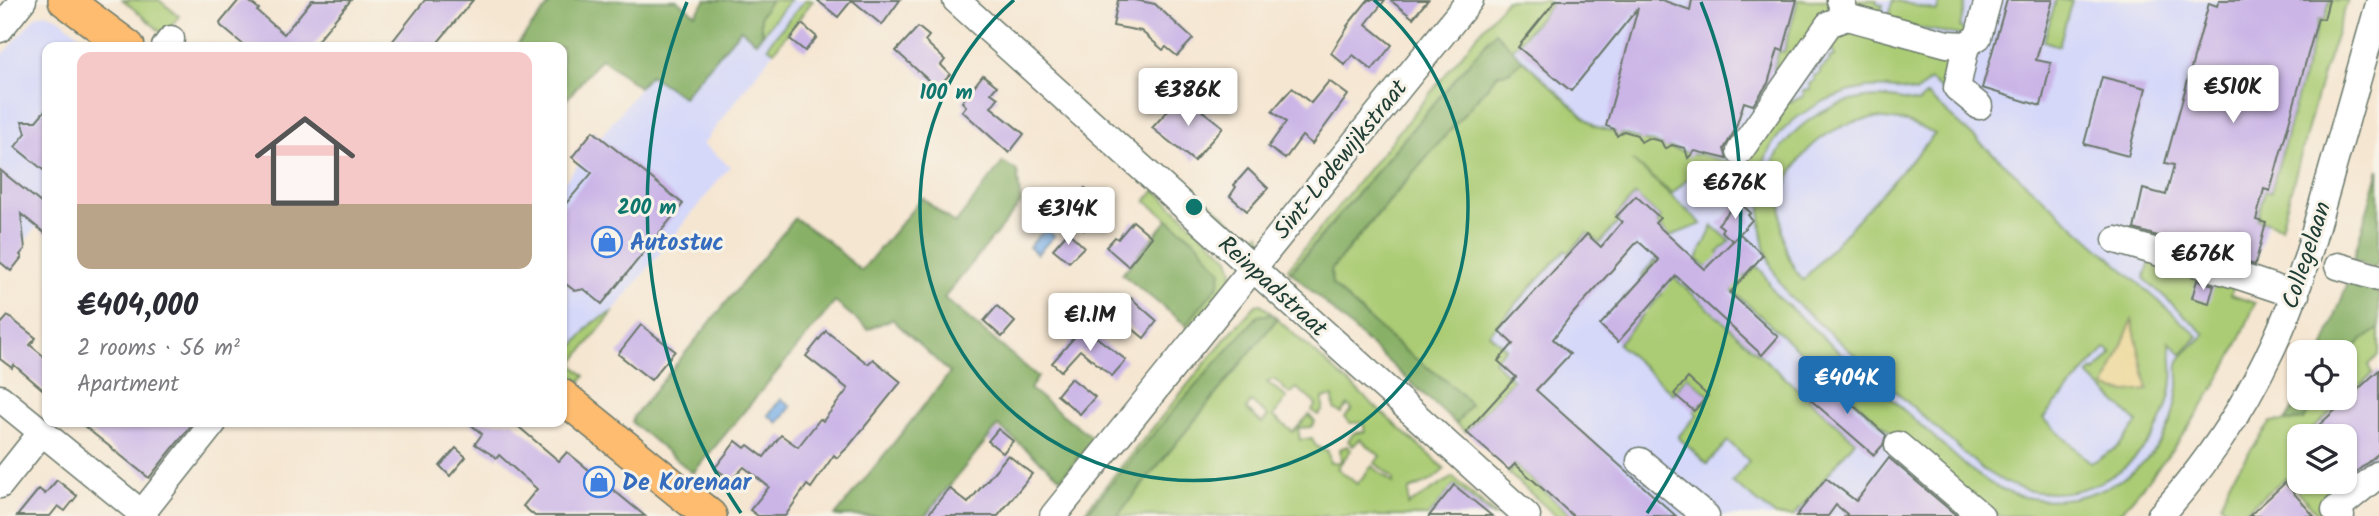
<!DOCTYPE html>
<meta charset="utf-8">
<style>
body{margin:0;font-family:Kalam,sans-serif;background:#f7f7f7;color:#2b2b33;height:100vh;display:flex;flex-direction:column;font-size:26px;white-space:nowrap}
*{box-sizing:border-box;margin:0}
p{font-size:23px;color:#7c7c81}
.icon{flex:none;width:38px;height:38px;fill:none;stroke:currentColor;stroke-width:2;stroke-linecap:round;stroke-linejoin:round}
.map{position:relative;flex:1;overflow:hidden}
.side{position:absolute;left:42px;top:42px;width:525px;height:385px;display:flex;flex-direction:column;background:#fff;border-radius:14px;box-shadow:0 2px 5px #0004}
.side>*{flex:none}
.controls{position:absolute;left:2287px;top:340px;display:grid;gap:14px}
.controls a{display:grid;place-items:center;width:70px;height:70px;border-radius:14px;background:#fff;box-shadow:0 2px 5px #0004;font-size:35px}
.price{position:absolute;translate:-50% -60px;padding:0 16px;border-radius:7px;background:#fff;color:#222;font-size:23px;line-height:46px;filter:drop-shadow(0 2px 4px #0008)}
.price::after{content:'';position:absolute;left:50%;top:42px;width:21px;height:16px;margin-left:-10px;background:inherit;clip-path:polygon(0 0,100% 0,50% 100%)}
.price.selected{background:#1f6fb2;color:#fff}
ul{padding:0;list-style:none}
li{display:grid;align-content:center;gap:14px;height:371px;padding:0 35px}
li span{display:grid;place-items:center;height:217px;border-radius:14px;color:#555}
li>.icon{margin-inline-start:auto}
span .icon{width:126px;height:126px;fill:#fffc;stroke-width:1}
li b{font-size:30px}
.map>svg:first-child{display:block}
.built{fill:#d5d8f9}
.green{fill:#abcc75;stroke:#658454;stroke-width:2;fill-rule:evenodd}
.forest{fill:#88b066;stroke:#54764d;stroke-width:2}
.sand{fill:#eeda9e;stroke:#868c69;stroke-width:2}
.water{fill:#7bb0e9;stroke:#4d768e;stroke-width:2}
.building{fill:#cbb5e7}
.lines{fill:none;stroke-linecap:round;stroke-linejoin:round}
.minor-casing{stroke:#6a786b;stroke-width:29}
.major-casing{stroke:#6a786b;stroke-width:36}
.minor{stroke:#fff;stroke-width:26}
.major{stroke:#fdbc70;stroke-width:33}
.ring{fill:none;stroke:#0f766e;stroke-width:3.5}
.labels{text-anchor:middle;stroke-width:6;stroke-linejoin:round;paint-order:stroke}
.street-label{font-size:24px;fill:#1f3d34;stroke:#f7f3e8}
.shop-label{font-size:24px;font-weight:bold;fill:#366cbe;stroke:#f7f3e8;text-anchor:start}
.centre{fill:#0f766e;stroke:#f7f3e8;stroke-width:3.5}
.ring-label{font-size:21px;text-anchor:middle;font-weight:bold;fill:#0f766e;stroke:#f7f3e8;stroke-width:6;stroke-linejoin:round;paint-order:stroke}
</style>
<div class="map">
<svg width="2379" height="516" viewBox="0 0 2379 516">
<rect width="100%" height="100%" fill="#f7f3e8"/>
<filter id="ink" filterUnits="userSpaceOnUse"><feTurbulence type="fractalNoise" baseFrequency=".0143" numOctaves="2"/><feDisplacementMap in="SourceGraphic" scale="14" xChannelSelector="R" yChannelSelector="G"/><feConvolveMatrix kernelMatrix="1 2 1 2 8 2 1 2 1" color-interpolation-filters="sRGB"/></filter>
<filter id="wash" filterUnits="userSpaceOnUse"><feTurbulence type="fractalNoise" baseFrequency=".00686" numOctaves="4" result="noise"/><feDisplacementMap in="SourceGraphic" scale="28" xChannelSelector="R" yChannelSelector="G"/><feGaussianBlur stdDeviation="1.57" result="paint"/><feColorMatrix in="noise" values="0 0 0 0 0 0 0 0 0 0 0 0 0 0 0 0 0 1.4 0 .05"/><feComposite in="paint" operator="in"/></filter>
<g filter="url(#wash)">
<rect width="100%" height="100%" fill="#f5e6d1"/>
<g class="built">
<path d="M790,0h23l-110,144 27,22 -159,198 -9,-8v-171l88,-110 33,22 58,-68 15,13z"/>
<path d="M1522,0h808l-6,20 -5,-1 -49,173h-5l-8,27 11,3 -15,50 -14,-4 -8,27 23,8 -140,213h-555l-268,-244z"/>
<path d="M46,13l13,5 35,29h-47v166l-31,40 -16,-13v-182l36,-42z"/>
</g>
<g class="green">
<path d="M123,0h36l20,16 -14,19z"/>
<path d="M771,0h19l-28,35 -2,-19z"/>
<path d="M805,0h8l-39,51 -6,-4 3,-6z"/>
<path d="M1506,0h41l4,5 -39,45 -17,-18 -205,240 -2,-3 12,-16z"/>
<path d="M1798,0h31l1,7 -43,61 -13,1 5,-18 5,1z"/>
<path d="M1847,0h30v3l6,2 -4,15 -20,-6z"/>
<path d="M1893,0l44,11 3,-11h26l-6,27 5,4v5l-79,-14z"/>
<path d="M2056,0h16l-13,46 -15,-5z"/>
<path d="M2330,0h18l-26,77 -41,150 -24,-8 8,-28 6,1 48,-173 5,1z"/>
<path d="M1850,27l98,28 -6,35 -12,-10 -14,13c-16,-4 -32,-7 -49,-5 -34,5 -74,25 -93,54 -9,13 -14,31 -18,46l-4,3 -5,-4 -2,-30 42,-64 4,9 13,-6 -1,-5 7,-2 -1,-5 6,-4 -1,-4 6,-3v-3l10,-9 -1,-3 6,-2 -8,-16z"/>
<path d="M1523,60l71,66 101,29 4,-1 28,8 7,-3c1,13 3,23 -5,33l-29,-25 -28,27 -40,-34 70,64 -32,12 -13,-13 4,-5 -26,-23 -20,22 4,4 -19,22 -13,-10 -18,20 -4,-3 -76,84 17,14 -12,13 19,19 -47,52 -10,-8 14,-19c-14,-20 -42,-36 -62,-52 -27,-22 -52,-45 -76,-69l-1,-14 167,-196 11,-2z"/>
<path d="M1927,95l271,241 -16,18 -13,-12c21,84 -57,168 -143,148 -16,-4 -30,-12 -44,-21l-190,-170c-61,-73 -29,-182 68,-200 20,-4 39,0 58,4zM1876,118l32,4 27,12 -132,146c-12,-14 -19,-31 -21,-50 -7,-59 36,-107 94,-112zM2106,348l6,6 -17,18 -2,-2 -5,5 50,48 -21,25 -26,15 -48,-45z"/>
<path d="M1193,188l56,50 11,-5 3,9 -18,5 -60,-50z"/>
<path d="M1155,190l74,68 4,12 -2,15 -43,44 -2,-4 33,-41 -22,-42 -51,-41z"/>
<path d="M1713,226l17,15 -12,12 28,24 10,-11 6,5 14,24 191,172c14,10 29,22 46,27 54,17 119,-6 149,-55 9,-14 14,-35 16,-51 1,-8 -2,-19 1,-27 5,-9 19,-19 26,-27l-61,-56 8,-20 84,21 -5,16 24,8c-30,81 -81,149 -138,213h-127l-87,-72 -206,-185z"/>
<path d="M1655,260l200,181 -61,75h-18l-44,-34 17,-21 -21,-20 -21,23 -29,-27 19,-22 -3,-4 15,-16 -22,-19 -14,18 -55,-50 25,-29 -19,-17 5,-5 19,16 14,-15 -21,-18z"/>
<path d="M1261,304l11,10 -14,2 -174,200h-3l144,-177 31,-34z"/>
<path d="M614,311l-42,53 13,12 -5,6 -18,-16v-24l3,-1 8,6 19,-24z"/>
<path d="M1277,319l168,150 -14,12 -22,9 -1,15 45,-28 43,39h-4l-38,-31 -25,31h-312zM1274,379l16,15 7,-6 19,16 -4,7 6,4 5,-5v-12l10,-1 1,12 7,4 7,-8 4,4 -7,8 5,6 13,-1 2,10 -11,1 -6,8 5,5 7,-7 20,17 -5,7 18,15v5l-21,-17 -15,18 -20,-16 14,-18 -4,-4 -7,3 1,13 -11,1 -2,-12c-9,-2 -13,-4 -16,-13l-12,2 -2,-12 13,-1 4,-5 -6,-7 -16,17 -20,-16 14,-18 -20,-16zM1251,402l17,14 -6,7 -16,-14z"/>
<path d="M2379,329v26l-10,10 4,8 -68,63h-5v45h32l10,12 -24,21 -33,-36 -46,38h-6l-12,-12 9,-24 41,-58 33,-2 11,-23h30v-40l16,-16z"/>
<path d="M1143,380l1,2 -22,27 -53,76 -8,-7z"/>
<path d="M1515,465l57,51h-16l-48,-43z"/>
</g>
<g class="forest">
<path d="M553,0h124l18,14 11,-14h65l-11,16 2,19 -6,7 -15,-13 -58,68 -33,-22 -11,12 -38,-29 -39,47v-58h-47z"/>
<path d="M1495,32l28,28 -14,12 -11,2c-55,66 -114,129 -167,196l1,14c24,24 49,47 76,69 21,16 47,31 62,52l-14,19 -165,-152z"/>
<path d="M1003,162l14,9 4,32 -77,95 94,79 -8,12 64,50 -33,39 -63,-52 -73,90h-90l115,-143 -58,-54 -24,10 -33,-27 -142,171 -61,-50 2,-7 161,-198 34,24 32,29 61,-73 33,26z"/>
<path d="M2379,169v91l-5,8 -21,-8z"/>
<path d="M1166,218l31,24 24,29 -2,13 -33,41 -64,-51 45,-53z"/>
<path d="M2349,279l30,15v35l-18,12 -16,16v-5h-23z"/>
<path d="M1272,314l5,5 -160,197h-33l89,-105 85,-95z"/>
<path d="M2300,397h15l-11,23 -19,1z"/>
</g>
<path class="sand" d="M2132,320l16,70c-15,2 -29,4 -43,-3z"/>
<g class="water">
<path d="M1046,228l8,8 -17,18 -8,-7z"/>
<path d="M781,399l10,8 -13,16 -10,-8z"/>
</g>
<g id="blocks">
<g class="building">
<path d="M239,0h8l12,9 -2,2 27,23 28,-34h39l-39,47h-66l-25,-21 -1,-3z"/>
<path d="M425,0h48l-39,47h-46z"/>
<path d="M817,0h35l-14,17z"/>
<path d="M852,0h48l-18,25z"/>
<path d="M1118,0h17l20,4 38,35 -16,17 -11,-9 -3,3 -22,-19 -28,-5z"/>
<path d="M1368,0h17l-19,24 26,21 -20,25 -19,-15 -8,10 -14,-12 17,-26 -1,-1z"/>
<path d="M1390,0h38l-15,18z"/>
<path d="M1556,0h106l28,10 2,-10h105l-14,51 -5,-2 -10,34 -15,22 -9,-3 -9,28 -11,19 3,10 -32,-8 -7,7 -3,-10 -13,-3 -7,4 -4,-8 -13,-3 -7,4 -4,-7 -13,-4 -7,5 -3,-7 -8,-3 32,-118 -67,83 -53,-44z"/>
<path d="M2007,0h46l-17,60 15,3 -10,43 -59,-18z"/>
<path d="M2219,0h110l-5,19 -6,-1 -48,173 -6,-2 -8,31 10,3 -11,42 -121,-36 9,-40 23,6 8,-30 -9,-2 44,-160 8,3z"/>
<path d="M802,24l15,13 -12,14 -15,-12z"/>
<path d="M918,27l11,9 -4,5 20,19 -4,5 9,9 -13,14 -41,-37z"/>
<path d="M983,75l14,11 -6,7 7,5 -7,9 33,27 -15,19 -47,-42 4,-5 -4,-4z"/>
<path d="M2102,77l44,11 -18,68 -44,-12z"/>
<path d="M1329,81l19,14 -36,49 -10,-8 -17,23 -17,-12 18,-25 -14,-11 20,-23 19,15z"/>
<path d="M1182,95l41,32 -29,34 -42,-33z"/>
<path d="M47,108v65l-32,-26 11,-14 -4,-12h14z"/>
<path d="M593,131l90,73 -81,100 -18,-15 -9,2 -13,-10v-73l30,-35 -20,-16z"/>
<path d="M1248,169l20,19 -21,23 -17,-15 6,-9 -2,-2z"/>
<path d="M0,170l46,37 -2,6 3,3v19l-26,-21 4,35 -5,6 2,2 -11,14 -11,-9z"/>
<path d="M1085,188l8,8 2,-3 12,11 -23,26 -16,-15 2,-2 -4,-4z"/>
<path d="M1636,196l24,22 -5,5 50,46 35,-35 23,21 -33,38 48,44 -16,18 -86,-79 -58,66 -18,-17 59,-65 -21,-19 -69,77 -16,21 17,15 -34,36 140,126h-103l-58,-52 -6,6 -43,-38 50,-55 -18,-16 15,-17 -14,-13 88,-97 14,13 21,-25 -6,-5z"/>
<path d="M1738,201l13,12 -3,2 4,5 -19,21 -12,-10 2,-3 -5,-4z"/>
<path d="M1133,221l19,16 -24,29 -22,-19 9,-10 3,2z"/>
<path d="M1068,232l16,15 -15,15 -16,-13z"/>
<path d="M2197,280l17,5 -5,18 -17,-5z"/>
<path d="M1131,298l26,23 -13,17 -27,-22z"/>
<path d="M997,306l18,16 -13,15 -18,-16z"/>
<path d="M8,316l28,22 -6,7 17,14v34l-33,-28 -2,3 -12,-9v-34z"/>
<path d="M641,325l34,26 -24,29 -33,-26z"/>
<path d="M1083,327l43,33 -14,16 -32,-26 -19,21 -9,-8z"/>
<path d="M826,331l42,33 5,-5 28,23 -52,64 -12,12 -3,-3 -23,33 -4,-3 -22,31h-27l-8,-6 19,-23 -25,-20 -13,13 -16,-12 21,-27 9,7 3,-3 16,12 17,-22 17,12 22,-28 3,2 25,-32 -42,-33z"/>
<path d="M2379,370v83l-34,28v-45h-38z"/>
<path d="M1822,377l64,58 -3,10 -9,10 -69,-60z"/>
<path d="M1071,378l24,19 -15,17 -23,-19z"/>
<path d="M1688,378l20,18 -14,15 -20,-17z"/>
<path d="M79,422h115l-45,56z"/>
<path d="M468,422h45l46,39 8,-9 78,64h-110l-12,-10 14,-17 -38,-34 -2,3 -22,-14 7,-10z"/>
<path d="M998,429l15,12 -10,12 -15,-12z"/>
<path d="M456,448l10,9 -16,19 -10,-10z"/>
<path d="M1008,455l24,19 -34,42h-71l22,-28 19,15z"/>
<path d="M1889,458l68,58h-112l2,-2 -11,-9 -8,11h-32l30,-38 30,23z"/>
<path d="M57,480l20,16 -12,15 -7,-5 -8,10h-33l22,-27 6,5z"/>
<path d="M2285,483l29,33h-65z"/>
<path d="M1454,485l38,31h-63z"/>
</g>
</g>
</g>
<g filter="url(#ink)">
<use href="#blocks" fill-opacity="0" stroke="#6a786b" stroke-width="2"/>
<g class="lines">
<g class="minor-casing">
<g id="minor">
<path d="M956,0l571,516"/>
<path d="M1840,0l7,17 100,27 19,1 12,-8 10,-37"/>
<path d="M0,29l23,-29"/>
<path d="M1966,45l-9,43 22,18"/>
<path d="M165,47l6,-8"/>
<path d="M1740,151l89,-127 18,-7"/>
<path d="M2116,240l123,36 57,19"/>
<path d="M2338,266l41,12"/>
<path d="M0,398l145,118"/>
<path d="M1898,445l83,71"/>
<path d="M1640,461l66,55"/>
<path d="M0,485l42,-53"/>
<path d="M142,513l72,-91"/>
<path d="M1053,516c139,-172 277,-345 417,-516"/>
<path d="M2160,516c69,-76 118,-164 148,-261l71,-251"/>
<path d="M2341,516l-6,-6 44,-36"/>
</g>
</g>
<g class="major-casing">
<g id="major">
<path d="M65,0l63,47"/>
<path d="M562,396l148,120"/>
</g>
</g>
<use href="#minor" class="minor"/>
<use href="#major" class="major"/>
</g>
</g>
<g class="ring">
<path d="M1374 0A274 274 0 1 1 1014 0"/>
<path d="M741 513A547 547 0 0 1 687 2M1701 2A547 547 0 0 1 1647 513"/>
</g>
<defs>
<g id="shop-ring" transform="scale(1.575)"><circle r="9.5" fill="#f7f3e8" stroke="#3f7fe0" stroke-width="1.5"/><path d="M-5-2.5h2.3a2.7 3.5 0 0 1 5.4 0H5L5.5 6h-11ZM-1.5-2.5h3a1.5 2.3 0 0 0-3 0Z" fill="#3f7fe0"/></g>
</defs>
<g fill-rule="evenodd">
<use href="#shop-ring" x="607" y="242"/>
<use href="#shop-ring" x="599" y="482"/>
</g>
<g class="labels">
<g class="street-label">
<text transform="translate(1340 159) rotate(-51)" y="8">Sint-Lodewijkstraat</text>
<text transform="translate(2306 255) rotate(-72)" y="8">Collegelaan</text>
<text transform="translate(1273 286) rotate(42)" y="8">Reinpadstraat</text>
</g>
<g class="shop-label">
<text x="630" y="250">Autostuc</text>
<text x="622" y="490">De Korenaar</text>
</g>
</g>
<circle cx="1194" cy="207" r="10" class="centre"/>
<g class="ring-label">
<text x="946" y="99">100 m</text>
<text x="647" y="214">200 m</text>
</g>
</svg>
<div class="controls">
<a><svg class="icon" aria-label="locate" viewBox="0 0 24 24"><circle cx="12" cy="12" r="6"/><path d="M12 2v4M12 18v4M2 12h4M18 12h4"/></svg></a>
<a><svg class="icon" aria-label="layers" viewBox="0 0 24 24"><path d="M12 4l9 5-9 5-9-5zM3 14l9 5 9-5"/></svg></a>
</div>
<b class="price" style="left:2233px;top:125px">€510K</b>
<b class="price" style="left:1188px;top:128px">€386K</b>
<b class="price" style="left:1735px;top:221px">€676K</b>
<b class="price" style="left:1068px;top:247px">€314K</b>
<b class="price" style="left:2203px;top:292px">€676K</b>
<b class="price" style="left:1090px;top:353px">€1.1M</b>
<b class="price selected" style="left:1847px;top:416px">€404K</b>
<section class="side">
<ul>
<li><span style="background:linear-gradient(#f6c9c9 70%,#b9a48a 0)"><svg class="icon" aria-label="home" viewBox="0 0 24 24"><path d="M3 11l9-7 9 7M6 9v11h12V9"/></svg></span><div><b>€404,000</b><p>2 rooms · 56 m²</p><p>Apartment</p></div></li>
</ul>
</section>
</div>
